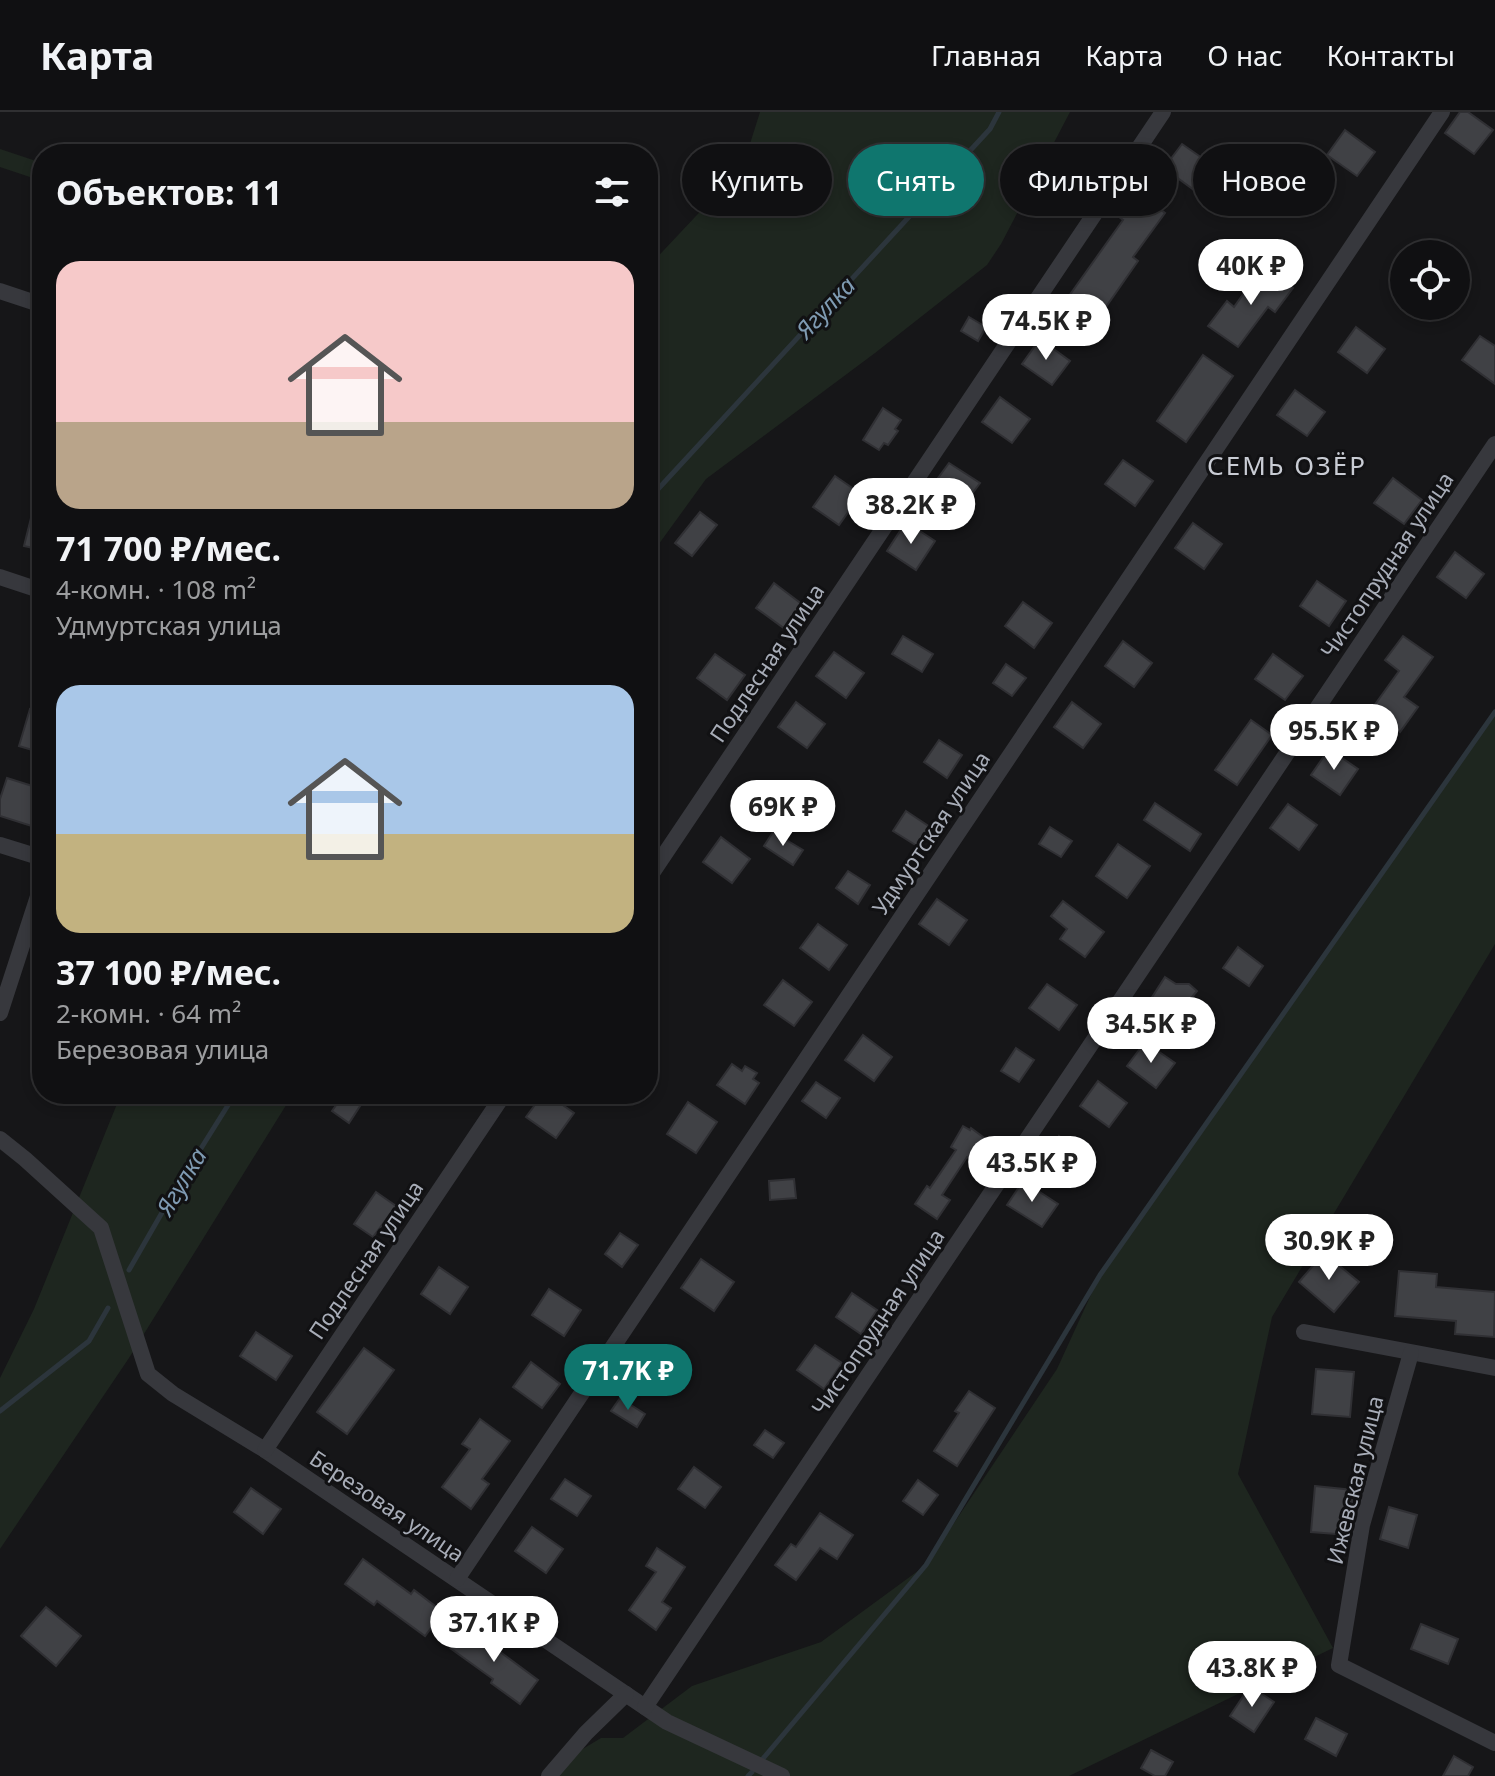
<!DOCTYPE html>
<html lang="ru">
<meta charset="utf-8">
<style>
body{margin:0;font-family:"Noto Sans",sans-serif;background:#19191b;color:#f1f3f6;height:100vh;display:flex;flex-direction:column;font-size:30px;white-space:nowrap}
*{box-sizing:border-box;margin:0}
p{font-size:26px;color:#9c9d9f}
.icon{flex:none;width:44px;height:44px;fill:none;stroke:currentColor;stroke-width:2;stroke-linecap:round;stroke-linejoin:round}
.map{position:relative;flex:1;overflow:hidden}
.details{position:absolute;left:32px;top:32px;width:626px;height:960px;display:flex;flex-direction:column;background:#101012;border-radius:32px;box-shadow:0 4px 12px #0003,0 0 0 2px #303032}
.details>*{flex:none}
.guide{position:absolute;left:682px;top:32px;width:692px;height:72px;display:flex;gap:16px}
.fabs{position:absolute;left:1390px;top:128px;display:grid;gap:16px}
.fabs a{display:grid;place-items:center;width:80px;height:80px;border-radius:50%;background:#101012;box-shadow:0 4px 12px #0003,0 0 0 2px #303032;font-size:40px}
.price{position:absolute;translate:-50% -68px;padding:0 18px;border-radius:28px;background:#fff;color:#222;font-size:26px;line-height:52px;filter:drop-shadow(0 2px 4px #0008)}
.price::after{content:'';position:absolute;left:50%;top:48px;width:24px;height:18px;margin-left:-12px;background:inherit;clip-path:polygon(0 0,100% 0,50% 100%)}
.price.active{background:#0f766e;color:#fff}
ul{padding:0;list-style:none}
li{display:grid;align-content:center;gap:16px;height:424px;padding:0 24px}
li span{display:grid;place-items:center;height:248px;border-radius:24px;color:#555}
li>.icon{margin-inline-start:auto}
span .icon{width:144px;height:144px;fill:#fffc;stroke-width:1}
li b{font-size:34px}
h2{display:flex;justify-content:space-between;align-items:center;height:96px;padding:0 24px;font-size:34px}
.tag{padding:0 28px;border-radius:36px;background:#101012;box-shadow:0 4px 12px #0003,0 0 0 2px #303032;font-size:28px;line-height:72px}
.tag.active{background:#0f766e;color:#fff}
header{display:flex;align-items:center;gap:48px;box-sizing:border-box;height:112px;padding:0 40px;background:#101012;border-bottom:2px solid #303032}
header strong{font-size:38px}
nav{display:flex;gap:44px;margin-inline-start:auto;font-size:28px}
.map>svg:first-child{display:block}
.green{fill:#1e261f}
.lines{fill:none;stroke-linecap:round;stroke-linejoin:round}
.stream{stroke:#2c353c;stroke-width:5}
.building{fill:#404145;stroke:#303034;stroke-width:2}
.street{stroke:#37383d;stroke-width:16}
.labels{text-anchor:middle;stroke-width:6;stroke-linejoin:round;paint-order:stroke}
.street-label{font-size:22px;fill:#a8adb8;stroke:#111113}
.water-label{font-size:24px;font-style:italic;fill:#7f9bb3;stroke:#111113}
.quarter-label{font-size:26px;letter-spacing:2px;fill:#c9ccd4;stroke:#111113}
</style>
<header>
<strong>Карта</strong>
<nav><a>Главная</a><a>Карта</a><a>О нас</a><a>Контакты</a></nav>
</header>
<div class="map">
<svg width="1495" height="1664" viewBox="0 0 1495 1664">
<rect width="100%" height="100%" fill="#161618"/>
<g class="green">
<path d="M760,0h310l-69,132 -14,21 -112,88 -169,126 -58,80v-292l95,-101z"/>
<path d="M0,37l42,14v18l-42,-14z"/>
<path d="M1495,600v232l-223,373 -34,157 95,174 -264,128h-517l9,-14 40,-24h22l69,-52 129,-44 105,-77 131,-196 43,-94z"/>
<path d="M121,982h172l-164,264 -129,191v-171l34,-69z"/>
</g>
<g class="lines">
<g class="stream">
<path d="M648,388l342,-371 9,-17"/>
<path d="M129,1158l46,-80 60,-96"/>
<path d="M0,1299l89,-70 19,-33"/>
<path d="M761,1649l165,-196 174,-290 395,-563"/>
<path d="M748,1664l4,-4"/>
</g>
</g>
<g class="building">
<path d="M1460,0h8l25,18 -19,24 -29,-21z"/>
<path d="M1345,18l30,22 -18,24 -30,-21z"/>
<path d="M1182,32l30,21 -18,25 -30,-22z"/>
<path d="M1069,43l21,13 -13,19 -21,-13z"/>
<path d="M1136,79l29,22 -32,44 5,4 -44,63 -30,-21 59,-83 -5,-4z"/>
<path d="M1263,154l30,22 -18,24 -7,-5 -30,40 -30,-21 19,-25 7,6z"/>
<path d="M969,205l17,10 -8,14 -17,-10z"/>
<path d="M1356,215l29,22 -18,24 -29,-21z"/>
<path d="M1480,224l15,10v38l-33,-24z"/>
<path d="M1040,227l30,22 -18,24 -30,-21z"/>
<path d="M1203,243l30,21 -47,66 -29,-21z"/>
<path d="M1295,278l30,22 -18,24 -30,-21z"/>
<path d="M1000,285l30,22 -18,24 -30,-21z"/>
<path d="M883,296l18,12 -6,9 3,2 -10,14 -4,-2 -5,7 -16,-10z"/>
<path d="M1123,348l30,21 -18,25 -30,-22z"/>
<path d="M949,351l31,20 -19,26 -31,-20z"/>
<path d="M835,364l26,18 -22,31 -26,-18z"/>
<path d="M1393,366l29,22 -18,24 -30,-21z"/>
<path d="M37,382l5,1v55l-18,-4z"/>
<path d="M700,400l17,13 -25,31 -17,-13z"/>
<path d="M906,410l29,19 -19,29 -29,-19z"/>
<path d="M1193,411l29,21 -18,25 -29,-21z"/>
<path d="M1455,440l29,22 -18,24 -29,-21z"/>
<path d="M1317,469l29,20 -17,25 -29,-20z"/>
<path d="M774,471l29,22 -18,24 -29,-21z"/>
<path d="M1023,490l29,21 -18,25 -29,-22z"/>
<path d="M903,524l30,18 -11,18 -30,-18z"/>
<path d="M1403,524l30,21 -29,40 14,10 -18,25 -29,-22 28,-39 -14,-11z"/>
<path d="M1123,529l29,22 -18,24 -29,-21z"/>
<path d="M834,540l30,21 -18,25 -30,-22z"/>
<path d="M715,542l30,21 -18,25 -30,-22z"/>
<path d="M1273,542l30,22 -18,24 -30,-21z"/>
<path d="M1006,552l20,14 -14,18 -19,-13z"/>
<path d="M796,590l29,22 -18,24 -29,-21z"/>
<path d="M1072,590l29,22 -18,24 -29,-21z"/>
<path d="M30,597l12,4v40l-23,-7z"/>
<path d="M1251,608l21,15 -35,50 -22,-15z"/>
<path d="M939,628l23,15 -15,23 -23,-16z"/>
<path d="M1329,637l29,20 -18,26 -29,-20z"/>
<path d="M7,666l35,11v27l-4,12 -38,-12v-17z"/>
<path d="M1155,691l46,31 -11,17 -46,-31z"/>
<path d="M1288,692l29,21 -18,25 -29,-22z"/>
<path d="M906,699l24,16 -13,19 -24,-15z"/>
<path d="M1050,715l22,14 -11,16 -22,-13z"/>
<path d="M773,720l30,18 -10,15 -29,-19z"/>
<path d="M721,725l29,22 -18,24 -29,-21z"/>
<path d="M1118,732l32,22 -23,32 -31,-22z"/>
<path d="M848,759l22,14 -12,19 -22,-16z"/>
<path d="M937,787l30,21 -18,25 -30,-21z"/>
<path d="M1063,789l41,31 -19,25 -25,-18 7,-10 -16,-13z"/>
<path d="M818,812l29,21 -18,25 -29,-22z"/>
<path d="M1238,835l25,19 -14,20 -26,-18z"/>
<path d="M1165,865l11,7h13l8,7 -15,18 -6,1 -4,6 -23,-14z"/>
<path d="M783,868l29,22 -18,24 -30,-21z"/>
<path d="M1047,872l30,21 -18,25 -30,-22z"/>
<path d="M863,923l29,22 -18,24 -29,-21z"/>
<path d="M1145,930l30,21 -19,25 -29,-22z"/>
<path d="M1016,936l18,12 -15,22 -18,-11z"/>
<path d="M732,952l10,7 3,-5 12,7 -4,6 6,4 -14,21 -28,-19z"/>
<path d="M1098,969l29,22 -18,24 -29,-21z"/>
<path d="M816,970l24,16 -14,20 -24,-17z"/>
<path d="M344,982h5l13,9 -13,20 -17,-12z"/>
<path d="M543,982h4l27,19 -18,25 -30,-21z"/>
<path d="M688,990l29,20 -21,31 -29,-19z"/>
<path d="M963,1014l7,4 1,-2 20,15 -13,21 -11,-7 -25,38 8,5 -13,19 -22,-15 12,-18 3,2 26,-38 -5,-3z"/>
<path d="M1059,1024l30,22 -19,24 -29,-21z"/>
<path d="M794,1067l2,19 -26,2 -1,-19z"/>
<path d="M1023,1069l35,23 -16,23 -35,-22z"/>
<path d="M376,1080l20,14 -23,31 -19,-13z"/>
<path d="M620,1121l18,12 -16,22 -17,-13z"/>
<path d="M1324,1141l35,29 -25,30 -35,-30z"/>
<path d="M701,1147l33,23 -20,29 -33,-23z"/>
<path d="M439,1155l29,20 -18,27 -29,-20z"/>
<path d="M1399,1159l38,3 -1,13 59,5 -1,45 -39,-3 1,-13 -61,-5z"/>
<path d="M549,1177l32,21 -17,26 -32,-21z"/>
<path d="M852,1181l25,17 -16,24 -25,-17z"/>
<path d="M256,1220l36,24 -16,24 -36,-24z"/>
<path d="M815,1233l27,18 -18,26 -27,-19z"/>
<path d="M364,1236l30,22 -47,64 -30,-22z"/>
<path d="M531,1250l29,22 -18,24 -29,-21z"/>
<path d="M1316,1257l38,3 -4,45 -38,-3z"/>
<path d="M969,1279l26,17 -38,58 -23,-15 25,-38 -4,-2z"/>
<path d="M620,1286l25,16 -8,13 -26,-16z"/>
<path d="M480,1307l30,22 -28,38 7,5 -18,25 -29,-22 28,-38 -8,-5z"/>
<path d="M765,1318l19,13 -11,15 -19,-13z"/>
<path d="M694,1355l27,20 -16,21 -27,-19z"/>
<path d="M565,1367l26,17 -14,20 -26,-17z"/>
<path d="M918,1368l20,15 -15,20 -20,-14z"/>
<path d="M1315,1374l38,4 -4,45 -38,-3z"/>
<path d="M251,1376l30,21 -18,25 -29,-22z"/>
<path d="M1389,1395l28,8 -9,33 -28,-9z"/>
<path d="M820,1401l33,22 -16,24 -17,-11 -24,32 -21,-15 16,-21 5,3z"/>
<path d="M532,1415l31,22 -17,24 -31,-22z"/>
<path d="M657,1436l28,19 -23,35 9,6 -15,22 -27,-20 27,-38 -10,-6z"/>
<path d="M363,1447l48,35 3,-4 29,22 -18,24 -48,-35 -3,4 -29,-21z"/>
<path d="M46,1495l35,29 -25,30 -35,-30z"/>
<path d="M468,1511l30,22 -3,3 43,32 -18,24 -29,-21 2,-4 -43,-31z"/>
<path d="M1421,1512l37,15 -10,25 -37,-15z"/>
<path d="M1250,1574l24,16 -20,30 -24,-16z"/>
<path d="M1316,1606l31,16 -11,22 -31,-17z"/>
<path d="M1151,1638l22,12 -8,14h-10l-14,-8z"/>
<path d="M1454,1644l19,11 -5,9h-25z"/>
</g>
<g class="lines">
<g class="street">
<path d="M0,179l42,14"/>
<path d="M0,465l42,14"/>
<path d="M0,733l42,13"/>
<path d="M648,767l515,-767"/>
<path d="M0,901l42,-129"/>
<path d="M0,1027l25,20 76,69 47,146 25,20 92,56 402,272 115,54"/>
<path d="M1304,1220l191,36"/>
<path d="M1411,1241l-49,172 -23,140 156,78"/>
<path d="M265,1338l239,-356"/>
<path d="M457,1467l985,-1467"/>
<path d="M645,1595l850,-1263"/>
<path d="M549,1664l37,-43 40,-39"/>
</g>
</g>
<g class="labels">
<g class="street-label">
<text transform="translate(1387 453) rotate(-56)" y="8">Чистопрудная улица</text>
<text transform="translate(767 551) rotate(-56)" y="8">Подлесная улица</text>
<text transform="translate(931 721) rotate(-56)" y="8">Удмуртская улица</text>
<text transform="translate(366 1148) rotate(-56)" y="8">Подлесная улица</text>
<text transform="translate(878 1210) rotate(-56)" y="8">Чистопрудная улица</text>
<text transform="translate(1355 1368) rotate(-76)" y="8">Ижевская улица</text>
<text transform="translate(387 1394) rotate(34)" y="8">Березовая улица</text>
</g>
<g class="water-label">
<text transform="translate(826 196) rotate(-47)" y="8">Ягулка</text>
<text transform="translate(182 1070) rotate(-59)" y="8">Ягулка</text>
</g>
<g class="quarter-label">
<text x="1287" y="363">СЕМЬ ОЗЁР</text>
</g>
</g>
</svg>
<div class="fabs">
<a><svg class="icon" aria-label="locate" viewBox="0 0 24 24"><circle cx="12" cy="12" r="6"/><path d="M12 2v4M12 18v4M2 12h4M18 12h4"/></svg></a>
</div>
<b class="price" style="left:1251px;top:195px">40K ₽</b>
<b class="price" style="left:1046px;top:250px">74.5K ₽</b>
<b class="price" style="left:911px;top:434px">38.2K ₽</b>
<b class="price" style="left:1334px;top:660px">95.5K ₽</b>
<b class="price" style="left:783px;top:736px">69K ₽</b>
<b class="price" style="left:1151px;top:953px">34.5K ₽</b>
<b class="price" style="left:1032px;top:1092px">43.5K ₽</b>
<b class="price" style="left:1329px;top:1170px">30.9K ₽</b>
<b class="price active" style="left:628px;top:1300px">71.7K ₽</b>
<b class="price" style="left:494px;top:1552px">37.1K ₽</b>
<b class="price" style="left:1252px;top:1597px">43.8K ₽</b>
<div class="guide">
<a class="tag">Купить</a>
<a class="tag active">Снять</a>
<a class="tag">Фильтры</a>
<a class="tag">Новое</a>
</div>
<section class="details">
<h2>Объектов: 11<svg class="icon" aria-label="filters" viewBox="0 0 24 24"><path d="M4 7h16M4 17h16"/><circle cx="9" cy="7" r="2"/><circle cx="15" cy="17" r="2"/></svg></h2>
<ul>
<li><span style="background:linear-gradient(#f6c9c9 65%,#b9a48a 0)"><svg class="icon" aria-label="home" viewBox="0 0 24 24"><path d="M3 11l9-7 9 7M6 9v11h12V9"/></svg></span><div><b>71 700 ₽/мес.</b><p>4-комн. · 108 m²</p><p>Удмуртская улица</p></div></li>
<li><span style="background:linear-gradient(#a9c7e8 60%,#c2b280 0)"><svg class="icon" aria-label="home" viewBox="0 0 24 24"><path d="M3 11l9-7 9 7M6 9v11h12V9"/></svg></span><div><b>37 100 ₽/мес.</b><p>2-комн. · 64 m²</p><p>Березовая улица</p></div></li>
</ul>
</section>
</div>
